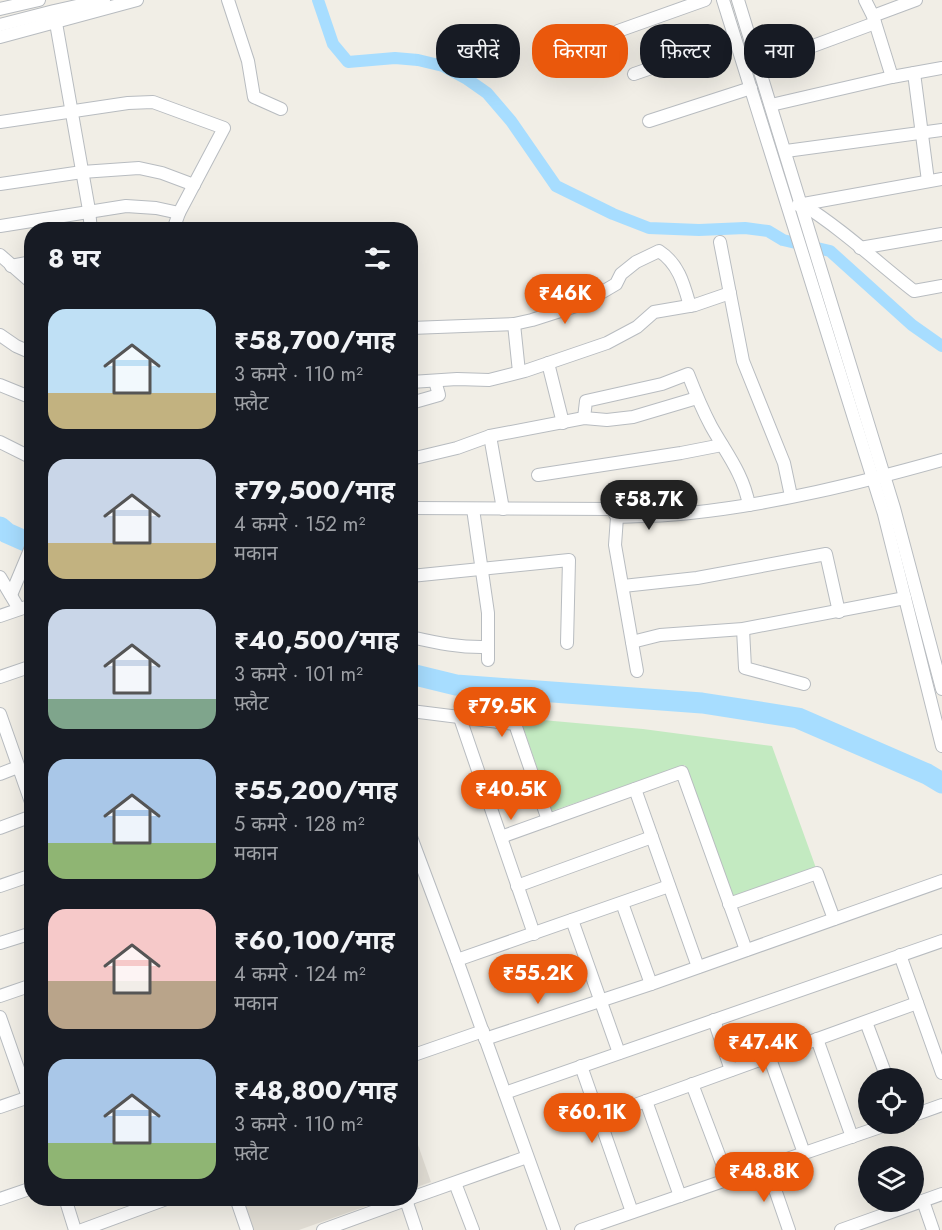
<!DOCTYPE html>
<html lang="hi">
<meta charset="utf-8">
<style>
body{margin:0;font-family:Jost,"Noto Sans Devanagari",sans-serif;background:#242831;color:#f1f3f6;height:100vh;display:flex;flex-direction:column;font-size:22px;white-space:nowrap}
*{box-sizing:border-box;margin:0}
p{font-size:20px;color:#9ea1a6}
.icon{flex:none;width:33px;height:33px;fill:none;stroke:currentColor;stroke-width:2;stroke-linecap:round;stroke-linejoin:round}
.map{position:relative;flex:1;overflow:hidden}
.side{position:absolute;left:24px;top:222px;width:394px;height:984px;display:flex;flex-direction:column;background:#171b24;border-radius:24px;box-shadow:0 6px 24px #0002}
.side>*{flex:none}
.hud{position:absolute;left:436px;top:24px;width:416px;height:54px;display:flex;gap:12px}
.controls{position:absolute;left:858px;top:1068px;display:grid;gap:12px}
.controls a{display:grid;place-items:center;width:66px;height:66px;border-radius:50%;background:#171b24;box-shadow:0 6px 24px #0002;font-size:30px}
.price{position:absolute;translate:-50% -51px;padding:0 14px;border-radius:21px;background:#ea580c;color:#fff;font-size:20px;line-height:39px;filter:drop-shadow(0 2px 3px #0008)}
.price::after{content:'';position:absolute;left:50%;top:36px;width:18px;height:14px;margin-left:-9px;background:inherit;clip-path:polygon(0 0,100% 0,50% 100%)}
.price.selected{background:#222;color:#fff}
ul{padding:0;list-style:none}
li{display:flex;align-items:center;gap:18px;height:150px;padding:0 24px}
li span{display:grid;place-items:center;flex:none;width:168px;height:120px;border-radius:18px;color:#555}
li>.icon{margin-inline-start:auto}
span .icon{width:72px;height:72px;fill:#fffc;stroke-width:1}
li b{font-size:26px}
h2{display:flex;justify-content:space-between;align-items:center;height:72px;padding:0 24px;font-size:26px}
.tag{padding:0 21px;border-radius:24px;background:#171b24;box-shadow:0 6px 24px #0002;font-size:21px;line-height:54px}
.tag.selected{background:#ea580c;color:#fff}
.map>svg:first-child{display:block}
.education{fill:#e1ddd4}
.green{fill:#c3eac1}
.lines{fill:none;stroke-linecap:round;stroke-linejoin:round}
.canal{stroke:#a7ddff;stroke-width:12}
.river{stroke:#a7ddff;stroke-width:21}
.minor-casing{stroke:#b8bcc0;stroke-width:14}
.minor{stroke:#fff;stroke-width:12}
</style>
<div class="map">
<svg width="942" height="1230" viewBox="0 0 942 1230">
<rect width="100%" height="100%" fill="#f1eee6"/>
<g class="education">
<path d="M411,1125l20,57 -20,7z"/>
<path d="M242,1199h144l-87,31h-46z"/>
</g>
<path class="green" d="M520,718l123,11 129,17 44,122 -84,30 -47,-133 -133,46z"/>
<g class="lines">
<path class="canal" d="M318,0l15,44 15,18 47,-4 23,2 25,6 24,13 20,14 24,28 45,65 57,28 36,14 50,2 46,-2 23,3 15,9 47,11 82,74 30,21"/>
<g class="river">
<path d="M0,527l7,6 25,11"/>
<path d="M411,674l45,11 246,18 96,15 129,56 15,9"/>
</g>
<g class="minor-casing">
<g id="minor">
<path d="M228,0l20,61 6,36 27,12"/>
<path d="M723,0l161,514 58,232"/>
<path d="M738,0l156,508 48,181"/>
<path d="M865,0l8,16 19,61"/>
<path d="M0,9l39,-9"/>
<path d="M873,16l43,-16"/>
<path d="M56,23l33,187 2,20"/>
<path d="M0,25l54,-14 50,-11"/>
<path d="M618,31l87,-31"/>
<path d="M0,37l137,-37"/>
<path d="M759,66l116,-43"/>
<path d="M914,73l14,108"/>
<path d="M634,74l101,-35"/>
<path d="M771,105l121,-28 50,-9"/>
<path d="M649,121l102,-33"/>
<path d="M0,122l128,-19 25,-1 71,26 -45,85 -6,17"/>
<path d="M786,151l156,-21"/>
<path d="M0,184l82,-12 57,-4 23,5 32,12"/>
<path d="M802,204c40,25 75,58 112,87l28,-5"/>
<path d="M798,205l144,-26"/>
<path d="M0,226l126,-20 30,2 23,5"/>
<path d="M720,242l23,119 41,102 7,33"/>
<path d="M860,248l82,-14"/>
<path d="M0,255l32,28"/>
<path d="M11,266l21,-4"/>
<path d="M514,324l5,48"/>
<path d="M411,328l103,-4 18,-4 50,-16 34,-20 5,-10 15,-12 23,-11c20,13 25,34 31,55"/>
<path d="M0,335l16,11 16,7"/>
<path d="M548,363l15,60"/>
<path d="M411,382l46,-3 32,1 36,-9 82,-28 30,-16 17,-15 41,-7 35,-12"/>
<path d="M0,385l32,13"/>
<path d="M411,403l28,-8 -4,-14"/>
<path d="M584,418l2,-17 76,-17 26,-10c7,18 14,35 23,52 15,27 32,47 38,79"/>
<path d="M490,436l13,73"/>
<path d="M0,442l32,16"/>
<path d="M411,459l46,-11 33,-12 94,-18 23,2 26,-3 64,-19"/>
<path d="M538,475l143,-22 41,-8"/>
<path d="M411,508l201,1 5,8c24,-1 49,-1 73,-4 85,-9 170,-30 252,-53"/>
<path d="M473,509l15,104v47"/>
<path d="M617,517l-2,28 22,126"/>
<path d="M411,576l158,-16 -2,83"/>
<path d="M0,577l19,32"/>
<path d="M623,586l74,-8 129,-24 13,58"/>
<path d="M11,595l21,-50"/>
<path d="M0,616l32,-11"/>
<path d="M743,629l2,39 59,16"/>
<path d="M411,637c26,6 50,11 77,10"/>
<path d="M632,642l28,-7 83,-6 162,-31"/>
<path d="M0,677l32,-11"/>
<path d="M411,711l104,13 33,96"/>
<path d="M0,714l32,91"/>
<path d="M460,718l74,216"/>
<path d="M0,774l18,-7"/>
<path d="M635,789l63,178"/>
<path d="M0,828l32,-12"/>
<path d="M411,837l46,123 97,270"/>
<path d="M501,837l181,-65 64,178"/>
<path d="M0,886l32,-11"/>
<path d="M517,886l135,-49"/>
<path d="M622,903l29,81"/>
<path d="M729,904l88,-31 17,46"/>
<path d="M572,920l47,133"/>
<path d="M0,943l32,-10"/>
<path d="M900,955l42,118"/>
<path d="M457,960l212,-74"/>
<path d="M0,996l32,-11"/>
<path d="M0,1017l28,80"/>
<path d="M714,1020l17,50"/>
<path d="M866,1022l21,56"/>
<path d="M485,1039l166,-55 291,-103"/>
<path d="M817,1039l35,98"/>
<path d="M411,1056l72,-25"/>
<path d="M769,1056l35,97"/>
<path d="M581,1066l51,146"/>
<path d="M692,1084l36,95"/>
<path d="M505,1093l437,-152"/>
<path d="M646,1101l34,95"/>
<path d="M0,1107l32,-11"/>
<path d="M914,1115l28,-10"/>
<path d="M599,1118l318,-115"/>
<path d="M767,1166l22,64"/>
<path d="M455,1183l18,47"/>
<path d="M65,1198l10,32"/>
<path d="M236,1198l11,32"/>
<path d="M411,1198l116,-41"/>
<path d="M0,1199l32,-11"/>
<path d="M406,1200l10,30"/>
<path d="M923,1201l10,29"/>
<path d="M82,1230l87,-32"/>
<path d="M323,1230l88,-32"/>
<path d="M581,1230l308,-106"/>
<path d="M841,1230l101,-36"/>
</g>
</g>
<use href="#minor" class="minor"/>
</g>
</svg>
<div class="controls">
<a><svg class="icon" aria-label="locate" viewBox="0 0 24 24"><circle cx="12" cy="12" r="6"/><path d="M12 2v4M12 18v4M2 12h4M18 12h4"/></svg></a>
<a><svg class="icon" aria-label="layers" viewBox="0 0 24 24"><path d="M12 4l9 5-9 5-9-5zM3 14l9 5 9-5"/></svg></a>
</div>
<b class="price" style="left:565px;top:325px">₹46K</b>
<b class="price selected" style="left:649px;top:531px">₹58.7K</b>
<b class="price" style="left:502px;top:738px">₹79.5K</b>
<b class="price" style="left:511px;top:821px">₹40.5K</b>
<b class="price" style="left:538px;top:1005px">₹55.2K</b>
<b class="price" style="left:763px;top:1074px">₹47.4K</b>
<b class="price" style="left:592px;top:1144px">₹60.1K</b>
<b class="price" style="left:764px;top:1203px">₹48.8K</b>
<div class="hud">
<a class="tag">खरीदें</a>
<a class="tag selected">किराया</a>
<a class="tag">फ़िल्टर</a>
<a class="tag">नया</a>
</div>
<section class="side">
<h2>8 घर<svg class="icon" aria-label="filters" viewBox="0 0 24 24"><path d="M4 7h16M4 17h16"/><circle cx="9" cy="7" r="2"/><circle cx="15" cy="17" r="2"/></svg></h2>
<ul>
<li><span style="background:linear-gradient(#bfe0f5 70%,#c2b280 0)"><svg class="icon" aria-label="home" viewBox="0 0 24 24"><path d="M3 11l9-7 9 7M6 9v11h12V9"/></svg></span><div><b>₹58,700/माह</b><p>3 कमरे · 110 m²</p><p>फ़्लैट</p></div></li>
<li><span style="background:linear-gradient(#c9d6e8 70%,#c2b280 0)"><svg class="icon" aria-label="home" viewBox="0 0 24 24"><path d="M3 11l9-7 9 7M6 9v11h12V9"/></svg></span><div><b>₹79,500/माह</b><p>4 कमरे · 152 m²</p><p>मकान</p></div></li>
<li><span style="background:linear-gradient(#c9d6e8 75%,#7fa58c 0)"><svg class="icon" aria-label="home" viewBox="0 0 24 24"><path d="M3 11l9-7 9 7M6 9v11h12V9"/></svg></span><div><b>₹40,500/माह</b><p>3 कमरे · 101 m²</p><p>फ़्लैट</p></div></li>
<li><span style="background:linear-gradient(#a9c7e8 70%,#8fb573 0)"><svg class="icon" aria-label="home" viewBox="0 0 24 24"><path d="M3 11l9-7 9 7M6 9v11h12V9"/></svg></span><div><b>₹55,200/माह</b><p>5 कमरे · 128 m²</p><p>मकान</p></div></li>
<li><span style="background:linear-gradient(#f6c9c9 60%,#b9a48a 0)"><svg class="icon" aria-label="home" viewBox="0 0 24 24"><path d="M3 11l9-7 9 7M6 9v11h12V9"/></svg></span><div><b>₹60,100/माह</b><p>4 कमरे · 124 m²</p><p>मकान</p></div></li>
<li><span style="background:linear-gradient(#a9c7e8 70%,#8fb573 0)"><svg class="icon" aria-label="home" viewBox="0 0 24 24"><path d="M3 11l9-7 9 7M6 9v11h12V9"/></svg></span><div><b>₹48,800/माह</b><p>3 कमरे · 110 m²</p><p>फ़्लैट</p></div></li>
</ul>
</section>
</div>
